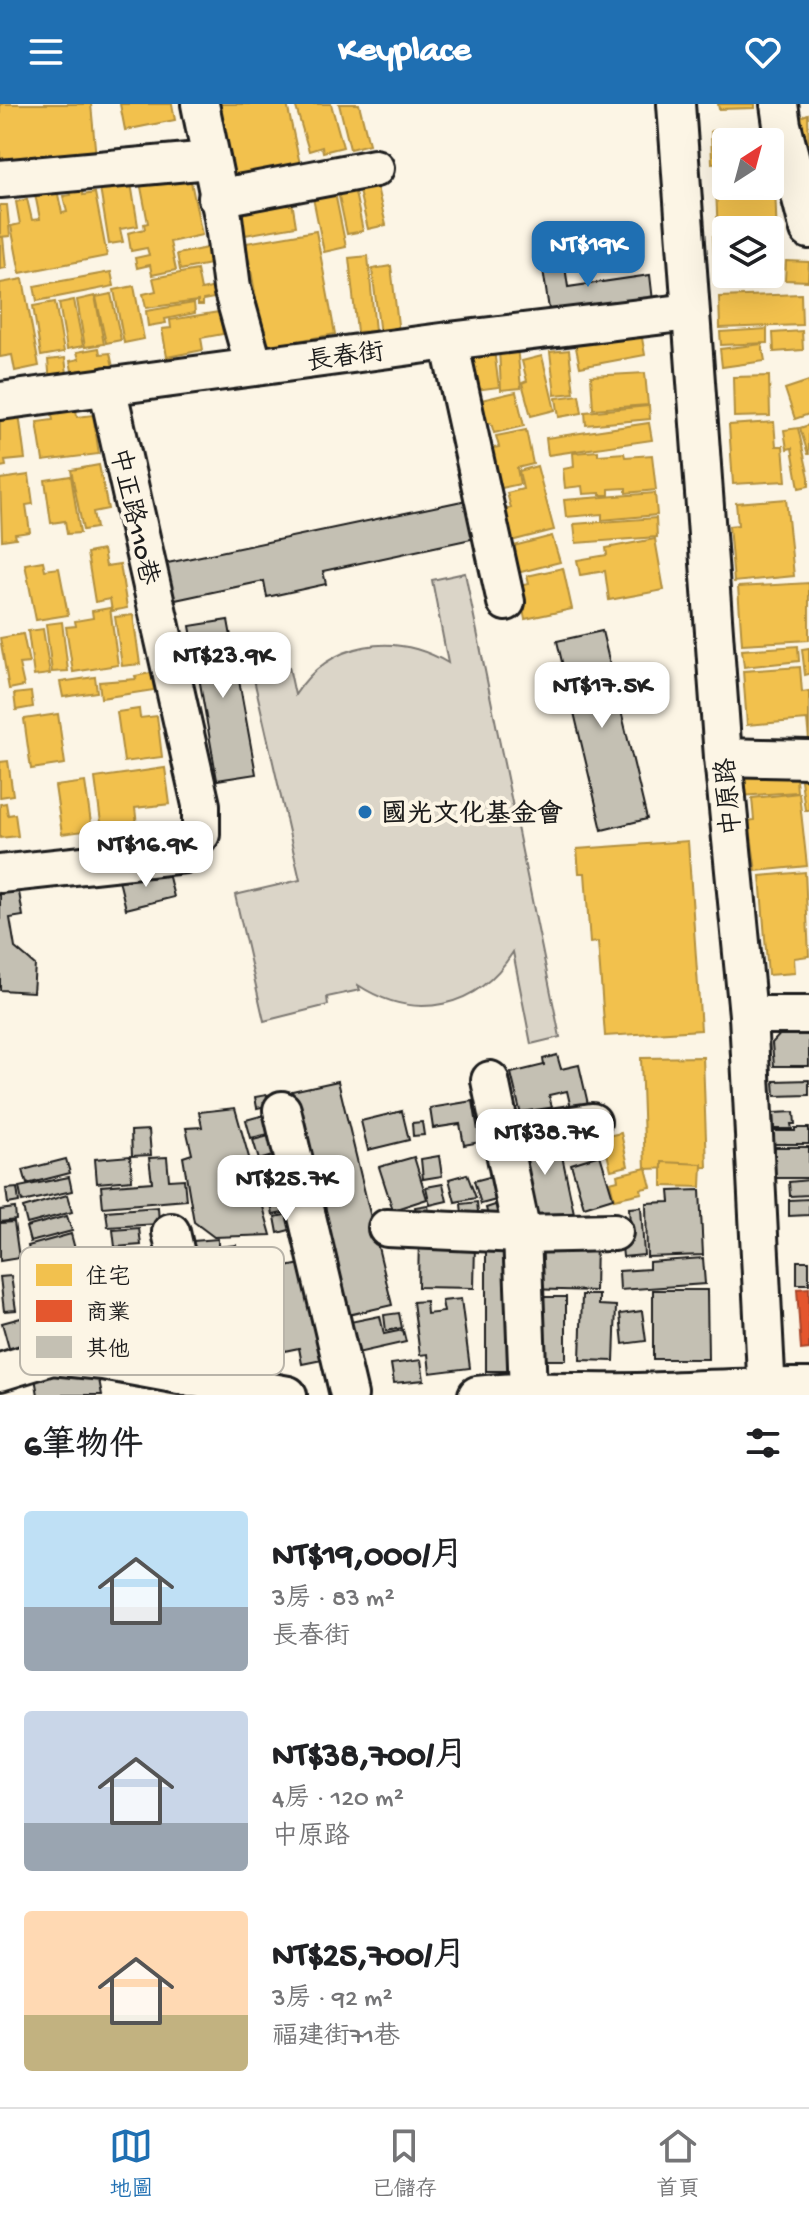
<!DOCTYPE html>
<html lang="zh-TW">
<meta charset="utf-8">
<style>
body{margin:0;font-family:"Gochi Hand","LXGW WenKai TC",sans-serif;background:#f2f2f2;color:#202124;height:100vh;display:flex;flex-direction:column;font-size:30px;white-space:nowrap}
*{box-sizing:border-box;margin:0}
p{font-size:26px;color:#757577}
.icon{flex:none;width:44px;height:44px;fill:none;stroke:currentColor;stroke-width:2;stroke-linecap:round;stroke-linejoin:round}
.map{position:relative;height:1291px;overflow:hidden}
.side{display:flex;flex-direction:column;background:#fff;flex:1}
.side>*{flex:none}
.needle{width:52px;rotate:36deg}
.fabs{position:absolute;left:712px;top:24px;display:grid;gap:16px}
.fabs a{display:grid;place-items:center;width:72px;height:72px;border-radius:8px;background:#fff;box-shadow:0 8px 32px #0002;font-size:40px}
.price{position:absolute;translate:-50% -68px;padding:0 18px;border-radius:16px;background:#fff;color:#222;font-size:26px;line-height:52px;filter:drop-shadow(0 2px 4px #0008)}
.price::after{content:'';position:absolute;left:50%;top:48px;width:24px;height:18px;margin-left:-12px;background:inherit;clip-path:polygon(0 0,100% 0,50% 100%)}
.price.on{background:#1f6fb2;color:#fff}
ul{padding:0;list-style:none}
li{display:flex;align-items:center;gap:24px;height:200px;padding:0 24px}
li span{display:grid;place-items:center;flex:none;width:224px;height:160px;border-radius:8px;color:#555}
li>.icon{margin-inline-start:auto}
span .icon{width:96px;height:96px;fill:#fffc;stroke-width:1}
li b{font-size:34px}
h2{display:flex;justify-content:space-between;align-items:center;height:96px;padding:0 24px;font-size:34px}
header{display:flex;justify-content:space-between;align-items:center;height:104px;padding:0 24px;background:#1f6fb2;color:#fff;font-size:36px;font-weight:800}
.menu{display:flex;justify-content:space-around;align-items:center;height:112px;border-top:2px solid #e0e0e0;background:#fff;font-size:22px;color:#757577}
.menu a{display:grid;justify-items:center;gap:4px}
.menu .on{color:#1f6fb2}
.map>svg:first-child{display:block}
.green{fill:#dbd5c8;stroke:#7c7872;stroke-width:2}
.homes{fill:#f2c14e;stroke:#b2903f;stroke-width:2}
.shops{fill:#e4572e;stroke:#a84529;stroke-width:2}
.building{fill:#c4c0b3;stroke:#1c1c1c;stroke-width:2}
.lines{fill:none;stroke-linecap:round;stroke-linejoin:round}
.minor-casing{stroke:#1c1c1c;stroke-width:42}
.minor{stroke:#fcf5e5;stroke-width:36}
.poi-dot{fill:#1f6fb2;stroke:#fcf5e5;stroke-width:3}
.labels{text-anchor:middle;stroke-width:8;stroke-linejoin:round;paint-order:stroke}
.street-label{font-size:26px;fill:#1c1c1c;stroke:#fcf5e5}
.poi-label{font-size:26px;font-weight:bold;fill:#1c1c1c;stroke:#fcf5e5;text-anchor:start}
.key{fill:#fcf5e5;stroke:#b9b4a9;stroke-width:2}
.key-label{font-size:22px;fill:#1c1c1c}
</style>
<header><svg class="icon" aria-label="menu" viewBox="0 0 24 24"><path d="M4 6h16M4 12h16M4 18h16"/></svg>Keyplace<svg class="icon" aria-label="heart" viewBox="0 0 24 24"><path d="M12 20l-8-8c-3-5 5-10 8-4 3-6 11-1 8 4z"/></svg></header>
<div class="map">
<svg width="809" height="1291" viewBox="0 0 809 1291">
<rect width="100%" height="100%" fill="#fcf5e5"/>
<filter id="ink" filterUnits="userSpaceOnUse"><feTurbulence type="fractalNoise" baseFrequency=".0125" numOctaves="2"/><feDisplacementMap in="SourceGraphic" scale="16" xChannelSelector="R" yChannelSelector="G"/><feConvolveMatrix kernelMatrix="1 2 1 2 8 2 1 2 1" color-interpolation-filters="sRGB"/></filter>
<g filter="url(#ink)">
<path class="green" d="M465,469l95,464 -29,7 -18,-92c-36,57 -98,70 -155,33l2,5 -33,7 1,8 -64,16 -29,-126 65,-15 -47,-205 36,-8 6,28c35,-55 100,-63 153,-32l-16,-83z"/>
<g class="homes">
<path d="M0,0h91l5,54 -96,9z"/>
<path d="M120,0h52l3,16 -50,10z"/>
<path d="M211,0h76l13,60 -79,17z"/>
<path d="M295,0h36l12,43 -20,5 -1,-5 -13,4z"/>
<path d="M339,0h20l10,40 -19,5z"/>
<path d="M718,0h37v4l-36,1z"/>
<path d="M808,10l1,39 -6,3 -13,-35z"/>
<path d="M768,25l1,13h-43v20l-14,1 -1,-32z"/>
<path d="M189,68l13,63 -32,7 6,28 -24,5 -2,-10 -13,3 -2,-10 14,-3 -2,-7 -16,3 -3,-18 17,-4 -1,-5 4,-1 -8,-41z"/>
<path d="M130,73l8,49 -18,3 3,13 -14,2 -10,-62z"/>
<path d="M353,79l10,48 -16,3 -10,-47z"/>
<path d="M376,79l10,42 -18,4 -10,-42z"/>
<path d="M775,81l3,83h-8v-38h-44v40h-7v-15h-5l-1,-19h5l-2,-48z"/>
<path d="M82,83l1,8 12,-2 12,63 -87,17 -9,-47 9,-2 -4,-22 11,-3 5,21 8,-1 -5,-25 22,-4 5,23 5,-1 -4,-16 8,-1 -2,-6z"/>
<path d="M334,84l12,59 -22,5 -12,-59z"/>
<path d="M291,91l5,31 -57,10 -5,-31z"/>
<path d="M0,101h7l3,31 -10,1z"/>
<path d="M316,127l19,103 -70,13 -19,-104z"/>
<path d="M0,133h3l3,31 -6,1z"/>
<path d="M207,144l3,16 -30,6 -3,-16z"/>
<path d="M368,152l7,75 -18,1 -8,-74z"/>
<path d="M786,157l23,1 -1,19 -23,-1z"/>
<path d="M391,162l8,67 -19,2 -8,-66z"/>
<path d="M197,166l4,20 15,-3 3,10 -16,3v5h-5v-4l-52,7 -3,-14 13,-3 -3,-13z"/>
<path d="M111,168l3,14 -77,15 -3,-15z"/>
<path d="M23,175l16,87 -24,5 -3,-16 -12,2v-74z"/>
<path d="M134,182l10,53 -20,4 -10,-53z"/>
<path d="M111,190l10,46 -15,3 -10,-46z"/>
<path d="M801,190l1,31 -82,3 -1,-31z"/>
<path d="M95,192l9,48 -19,3 -8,-47z"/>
<path d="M74,196l9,46 -16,3 -8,-46z"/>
<path d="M55,198l9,50 -23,4 -8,-50z"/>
<path d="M194,199l1,10 -30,6 1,4 -18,3 -2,-15z"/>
<path d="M219,208l4,22 -22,4 2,12 -36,7 -5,-28 9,-1 -1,-8z"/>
<path d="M640,223l5,28 -65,12 -6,-29z"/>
<path d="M767,225v14l-46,2 -1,-13z"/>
<path d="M802,227l1,19 -29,2 -1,-19z"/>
<path d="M493,239l6,44 -31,4 -6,-41z"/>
<path d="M762,240l3,17 -43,6 -2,-18z"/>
<path d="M517,242l4,42 -20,2 -2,-42z"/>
<path d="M99,244l1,6 10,-1 4,19 -40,8 -4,-19 9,-2 -2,-7z"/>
<path d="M569,246l5,43 -19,2 -5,-43z"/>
<path d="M542,252l13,54 -24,6 -9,-33 5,-2 -5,-20z"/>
<path d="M65,254l3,23 -18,2 -2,-23z"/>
<path d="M645,269l3,32 -55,4 -2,-33z"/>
<path d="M769,272l1,40 -36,1 -1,-40z"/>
<path d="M809,277v33l-14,5 -10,-30z"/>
<path d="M516,288l8,34 -30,7 -3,-10 -8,1 -6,-23z"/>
<path d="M579,291l3,18 -23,4 -3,-19z"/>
<path d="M75,298l2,15 16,-2 6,39 -56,7 -6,-39 16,-2 -3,-15z"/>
<path d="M649,302l1,13 -64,6 -1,-13z"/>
<path d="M19,310l6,45 -20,2 1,5 -6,1v-51z"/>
<path d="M774,318l2,24h7l3,35 -53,3 -4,-59z"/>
<path d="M649,319l3,17 -104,15 -2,-17z"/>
<path d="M809,321v29h-1l-8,-26z"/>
<path d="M798,324l11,49v9l-10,2 -7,-40 -5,1 -3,-19z"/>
<path d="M526,326l7,34 -16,4 3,16 -23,5 -8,-40 10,-2 -3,-11z"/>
<path d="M598,347v4l26,-2 1,4 27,-2 4,35 -30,3v-5l-17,1v6h-9v-2l-17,1 -1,-8 -17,2 -2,-19 11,-2 -1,-14z"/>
<path d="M99,361l9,44 -15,3 3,16 -13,2 -12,-60z"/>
<path d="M537,362l17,64 -43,11 -8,-31 8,-2 -4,-15 16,-4 -4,-18z"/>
<path d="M29,371l4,29 -7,1 4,27 -15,2 1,4 -14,2 -2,-61z"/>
<path d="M71,372l9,57 -13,1 -2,-13 -14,2 -6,-43z"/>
<path d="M655,389l2,22 -55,5v-6l-36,3 -2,-17z"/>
<path d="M786,395l8,77 -60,6 -5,-56 9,-1 -2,-22z"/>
<path d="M656,414l1,19 -81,6 -2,-19z"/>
<path d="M552,432l8,26 -43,11 -7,-26z"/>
<path d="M655,435l9,51 -55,10 -4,-29 -25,4 -3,-15 30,-5 -1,-7z"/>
<path d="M103,446l3,16 14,-2 7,44 -15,3 -2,-12 -15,3 -8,-49z"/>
<path d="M43,457l2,9 14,-2 9,47 -32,5 -11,-56z"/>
<path d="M563,464l9,41 -47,10 -7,-33 11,-2 -2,-8z"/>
<path d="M809,479v57l-67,4 -4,-57z"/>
<path d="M110,504l8,57 -45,7 -7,-45 10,-1 -1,-5 18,-3 -1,-7z"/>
<path d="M133,511l7,49 -18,2 -7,-49z"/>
<path d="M62,518l6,49 -16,1 -6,-48z"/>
<path d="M43,525l7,45 -16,2 -6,-45z"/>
<path d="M23,530l6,29 -10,1 5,22 -15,3 -9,-51z"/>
<path d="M798,542l1,15 -55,6 -2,-17z"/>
<path d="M809,544v26l-4,1 -3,-26z"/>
<path d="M800,563l2,25 7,-1v49l-2,-20 -60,5 -4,-54z"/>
<path d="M151,569l3,17 -53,8 -2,-16 37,-3 -1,-3z"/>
<path d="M95,573l2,15 -34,5 -3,-15z"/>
<path d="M31,588l2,15 -17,3 -2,-16z"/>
<path d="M139,605l1,9 17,-2 5,41 -38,5 -7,-50z"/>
<path d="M58,610l7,50 -34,5 -7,-50z"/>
<path d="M8,657l5,34 -13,2v-35z"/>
<path d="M795,661l2,27 -57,4 -2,-28z"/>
<path d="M165,664l5,36 -35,4 2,17 -35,5 -7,-52z"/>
<path d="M809,675v31h-4l-4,-30z"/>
<path d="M85,678l7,48 -30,4 -7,-48z"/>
<path d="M799,689l8,73 -51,5 -7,-50 5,-1 -2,-22z"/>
<path d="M6,699l2,12 7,-1 3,22 -18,2v-34z"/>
<path d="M167,723l1,14 -20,3 -2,-14z"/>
<path d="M688,737l13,189 -96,6 -7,-94 -8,1 -5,-70h-6l-2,-24z"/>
<path d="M805,768l4,84 -15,2 1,15 -27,2 -8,-99z"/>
<path d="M703,953l4,110 -62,2 -4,-111z"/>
<path d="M621,1029l7,33 -17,4 -8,-33z"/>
<path d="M662,1058l40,2 -1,23 -39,-1z"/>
<path d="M646,1064l5,19 -10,2 1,4 -28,6 -4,-17 8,-2 -1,-5z"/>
</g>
<path class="shops" d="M809,1184v61l-8,1 -4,-61z"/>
<g class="building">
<path d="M562,142l6,41 82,-12 3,26 -103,15 -10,-67z"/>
<path d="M467,396l9,38 -153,33 3,13 -59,13 -3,-16 -98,21 -8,-37z"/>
<path d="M228,516l28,154 -39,6 -27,-154z"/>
<path d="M602,527l45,188 -45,11 -45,-189z"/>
<path d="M167,765l7,28 -48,12 -7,-29z"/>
<path d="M18,782l5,30 -13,2 5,30 20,17 -2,27 -33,-2v-102z"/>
<path d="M784,926l25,1v35h-35l-2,-23z"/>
<path d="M557,951l4,14 18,-4 9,39 -17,4 -4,-17 -18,4 3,13 -31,7 -10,-42 33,-8 -1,-6z"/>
<path d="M809,976v15l-34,1 -1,-15z"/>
<path d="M338,977l54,224 -44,10 -56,-224z"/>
<path d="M279,989l2,10 -24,5 -2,-11z"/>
<path d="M473,997l7,41 -16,3 -4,-21 -27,4 -3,-20z"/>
<path d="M235,1004l36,127 -57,2 -20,-15 -11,-65 9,-3 -6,-26 16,-1 -3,-15z"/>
<path d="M402,1007l7,29 -41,10 -7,-29z"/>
<path d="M794,1008l1,12h-4l1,5h-18l-1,-16z"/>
<path d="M268,1010l5,19 -22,5 -5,-18z"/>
<path d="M422,1018l2,13 -11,1 -1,-13z"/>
<path d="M598,1018l5,28 -27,4 -5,-27z"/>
<path d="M556,1023l19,91 -41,9 -19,-91z"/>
<path d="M795,1024h14v16h-35l-1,-13h22z"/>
<path d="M149,1026l2,25 -19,1 -1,-25z"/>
<path d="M273,1031l6,19 -20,6 -6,-20z"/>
<rect x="775" y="1043" width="34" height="31"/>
<path d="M600,1051l13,43 -29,9 -13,-43z"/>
<path d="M130,1052l2,24 -35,3 -2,-24z"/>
<path d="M439,1052l3,20 -19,3 -2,-20z"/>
<path d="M167,1053l2,23 15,-1 2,21 -83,7 -2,-21 51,-4 -3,-24z"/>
<path d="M278,1053l3,14 -17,4 -3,-14z"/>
<path d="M414,1053l13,42 -34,11 -14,-43z"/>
<path d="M66,1055l4,14 -43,11 -4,-14z"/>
<path d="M283,1070l4,18 -19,3 -3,-18z"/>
<path d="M467,1070l9,24 -21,4 -6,-23z"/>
<path d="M493,1072l7,23 -19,5 -7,-23z"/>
<path d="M69,1073l3,14 -50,11 -3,-15z"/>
<path d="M809,1076v15l-19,1 -1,-14z"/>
<path d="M443,1080l4,17 -17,4 -4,-18z"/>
<path d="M17,1084l2,14 -11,2 -2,-15z"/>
<path d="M700,1086l3,65 -56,2 -1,-54 24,-1 -1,-11z"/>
<path d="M288,1089l4,18 -19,4 -3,-18z"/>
<path d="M67,1091l5,17 -45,12 -4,-16z"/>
<path d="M809,1095v16l-20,1v-16z"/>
<path d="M477,1098l2,19 -16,2 -2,-19z"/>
<path d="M501,1099l5,15 -16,5 -4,-15z"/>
<path d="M428,1101l2,15 -13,2 -2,-15z"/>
<path d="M158,1103l1,17 -51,3 -2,-16z"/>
<path d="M641,1103l3,48 -21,2 -3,-32 10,-1 -1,-16z"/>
<path d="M15,1104l1,12 -16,2v-12z"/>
<path d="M294,1109l3,15 -19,5 -3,-16z"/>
<path d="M67,1112l5,15 -42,11 -4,-15z"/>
<path d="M14,1118l5,36 -19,3v-38z"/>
<path d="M139,1124l2,17 -26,2 -2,-17z"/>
<path d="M71,1130l4,15 -44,11 -3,-14z"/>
<path d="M419,1132l56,8 -1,44 -56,-1z"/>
<path d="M218,1135v8l18,-2 4,39 -56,5 -4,-47z"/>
<path d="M596,1137l-1,50 -68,-2 5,-40z"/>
<rect x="486" y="1140" width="24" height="127"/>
<path d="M703,1154l2,26 -85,6 -1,-19 30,-2v-7z"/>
<rect x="797" y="1157" width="12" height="23"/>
<path d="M301,1160l21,96 -20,4 -3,-16 -39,8 -17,-80z"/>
<path d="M11,1172l5,34 -12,1 -4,-34z"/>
<path d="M653,1186h54l1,69h-55z"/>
<path d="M582,1191h17v10l17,1 -2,55 -34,-1z"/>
<rect x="544" y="1193" width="22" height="63"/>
<path d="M461,1195l9,69 -40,5 -2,-19 -8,1 -7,-53 13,-1 1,13 17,-2 -2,-11z"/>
<path d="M642,1207l4,30 -23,3 -3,-30z"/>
<path d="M399,1209l3,15 -16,3 -2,-16z"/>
<path d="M32,1211l9,36 -29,8 -10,-36z"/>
<path d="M380,1212l4,18 19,-4 3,12 -62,14 6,-34z"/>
<path d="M421,1256l3,20 -30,3 -3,-19z"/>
<path d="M97,1265l5,26h-64l-4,-23z"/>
</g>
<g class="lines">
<g class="minor-casing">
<g id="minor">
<path d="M200,0l23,113 9,71 22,79"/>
<path d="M676,0l47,653 25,258 19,380"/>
<path d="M779,0l3,21 27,105"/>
<path d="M0,75l210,-19"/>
<path d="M217,94l158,-30"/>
<path d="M449,237l57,261"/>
<path d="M0,297l449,-60 241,-29"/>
<path d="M723,653l86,2"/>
<path d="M0,770l185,-20 16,-20v-29l-94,-419"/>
<path d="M748,911h61"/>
<path d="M490,976l32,154 6,158"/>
<path d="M282,1006l67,285"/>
<path d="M500,1031l92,-13"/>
<path d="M387,1124l135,6 92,-2"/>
<path d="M171,1128l33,147"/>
<path d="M0,1268l52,-16 51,5 185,34"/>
<path d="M477,1291c53,-6 107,-2 160,-3 57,-2 114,-6 172,-5"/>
</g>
</g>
<use href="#minor" class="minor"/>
</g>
</g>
<circle class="poi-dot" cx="365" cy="708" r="8"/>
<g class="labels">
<g class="street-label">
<text transform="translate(345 251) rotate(-8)" y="9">長春街</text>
<text transform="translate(136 412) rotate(77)" y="9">中正路110巷</text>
<text transform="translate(727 693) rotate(-95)" y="9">中原路</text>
</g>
<g class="poi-label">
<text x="381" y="717">國光文化基金會</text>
</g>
</g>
<rect x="20" y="1143" width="264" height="128" rx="12" class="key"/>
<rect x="36" y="1160" width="36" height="22" fill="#f2c14e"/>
<rect x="36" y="1196" width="36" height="22" fill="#e4572e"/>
<rect x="36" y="1232" width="36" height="22" fill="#c4c0b3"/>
<g class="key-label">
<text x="86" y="1179">住宅</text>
<text x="86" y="1215">商業</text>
<text x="86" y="1251">其他</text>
</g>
</svg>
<div class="fabs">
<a><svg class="needle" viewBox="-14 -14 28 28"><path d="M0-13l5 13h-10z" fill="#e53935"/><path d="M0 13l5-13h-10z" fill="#757577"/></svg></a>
<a><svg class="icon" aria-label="layers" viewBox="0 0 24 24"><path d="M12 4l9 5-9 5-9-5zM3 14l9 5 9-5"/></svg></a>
</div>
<b class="price on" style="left:588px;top:185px">NT$19K</b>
<b class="price" style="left:223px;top:596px">NT$23.9K</b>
<b class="price" style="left:602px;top:626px">NT$17.5K</b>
<b class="price" style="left:146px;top:785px">NT$16.9K</b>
<b class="price" style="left:545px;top:1073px">NT$38.7K</b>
<b class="price" style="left:286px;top:1119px">NT$25.7K</b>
</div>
<section class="side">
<h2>6筆物件<svg class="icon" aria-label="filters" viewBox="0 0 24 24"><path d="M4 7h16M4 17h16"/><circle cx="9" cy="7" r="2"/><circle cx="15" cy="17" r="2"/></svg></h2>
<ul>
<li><span style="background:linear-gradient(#bfe0f5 60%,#9aa5b1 0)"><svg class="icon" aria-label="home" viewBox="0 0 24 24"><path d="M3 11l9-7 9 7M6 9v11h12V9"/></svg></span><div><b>NT$19,000/月</b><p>3房 · 83 m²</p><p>長春街</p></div></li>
<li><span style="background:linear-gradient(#c9d6e8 70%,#9aa5b1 0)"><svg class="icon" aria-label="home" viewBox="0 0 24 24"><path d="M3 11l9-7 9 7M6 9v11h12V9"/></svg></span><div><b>NT$38,700/月</b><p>4房 · 120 m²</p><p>中原路</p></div></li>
<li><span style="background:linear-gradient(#ffd9b3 65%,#c2b280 0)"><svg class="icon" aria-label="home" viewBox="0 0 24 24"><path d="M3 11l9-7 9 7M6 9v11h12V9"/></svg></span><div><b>NT$25,700/月</b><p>3房 · 92 m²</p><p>福建街71巷</p></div></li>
</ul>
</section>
<nav class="menu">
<a class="on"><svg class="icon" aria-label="map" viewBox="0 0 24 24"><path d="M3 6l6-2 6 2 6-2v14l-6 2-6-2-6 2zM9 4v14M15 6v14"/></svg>地圖</a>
<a><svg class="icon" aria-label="saved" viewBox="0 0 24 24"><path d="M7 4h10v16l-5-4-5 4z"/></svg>已儲存</a>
<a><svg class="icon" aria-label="home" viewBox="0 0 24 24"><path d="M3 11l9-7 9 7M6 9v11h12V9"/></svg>首頁</a>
</nav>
